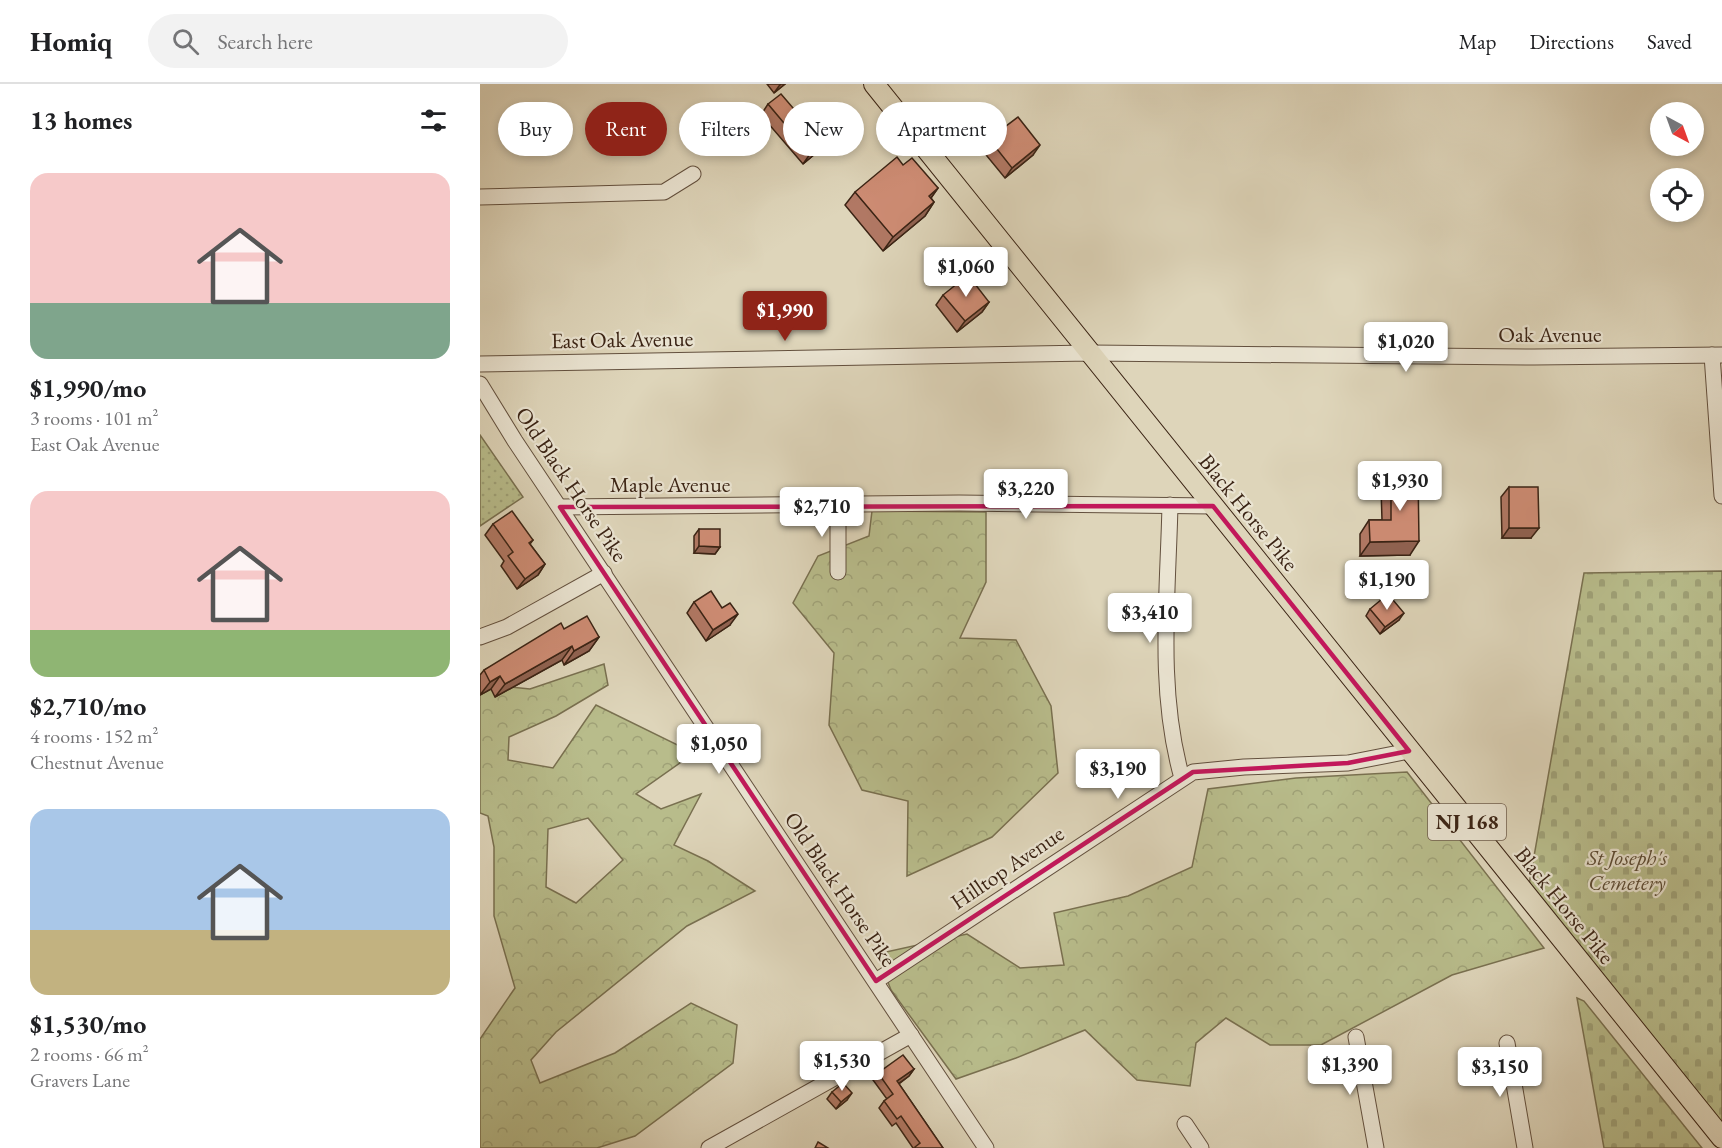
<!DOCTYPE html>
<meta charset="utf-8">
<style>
body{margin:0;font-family:"EB Garamond",serif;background:#f2f2f2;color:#202124;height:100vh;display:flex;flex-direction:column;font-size:22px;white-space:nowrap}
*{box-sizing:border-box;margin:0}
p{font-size:20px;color:#757577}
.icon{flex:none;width:33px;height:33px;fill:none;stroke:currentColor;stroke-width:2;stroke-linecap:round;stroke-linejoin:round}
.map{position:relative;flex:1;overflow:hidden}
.panel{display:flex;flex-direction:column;background:#fff;width:480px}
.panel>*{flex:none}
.hud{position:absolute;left:18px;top:18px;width:570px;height:54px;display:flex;gap:12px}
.needle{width:39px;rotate:139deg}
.controls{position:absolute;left:1170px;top:18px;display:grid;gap:12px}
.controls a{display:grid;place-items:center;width:54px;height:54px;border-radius:50%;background:#fff;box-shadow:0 3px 9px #0003;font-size:30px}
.price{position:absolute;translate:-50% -51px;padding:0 14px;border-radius:6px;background:#fff;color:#222;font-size:20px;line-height:39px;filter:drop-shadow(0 2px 3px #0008)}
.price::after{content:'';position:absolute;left:50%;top:36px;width:18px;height:14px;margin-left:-9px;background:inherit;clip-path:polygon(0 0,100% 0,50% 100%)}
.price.selected{background:#8f2418;color:#fff}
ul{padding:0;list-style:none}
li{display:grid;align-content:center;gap:12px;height:318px;padding:0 30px}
li span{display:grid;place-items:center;height:186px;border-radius:18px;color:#555}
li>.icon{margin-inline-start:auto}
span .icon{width:108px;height:108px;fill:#fffc;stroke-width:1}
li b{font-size:26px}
h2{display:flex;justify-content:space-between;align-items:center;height:72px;padding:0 30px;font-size:26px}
.chip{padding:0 21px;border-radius:27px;background:#fff;box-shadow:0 3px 9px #0003;font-size:21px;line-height:54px}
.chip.selected{background:#8f2418;color:#fff}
header{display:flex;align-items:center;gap:36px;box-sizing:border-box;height:84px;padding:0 30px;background:#fff;border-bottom:2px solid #e0e0e0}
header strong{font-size:28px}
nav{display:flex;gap:33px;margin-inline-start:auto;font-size:21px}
.search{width:420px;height:54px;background:#f2f2f2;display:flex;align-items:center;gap:15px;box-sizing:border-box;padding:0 21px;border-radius:33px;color:#757577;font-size:22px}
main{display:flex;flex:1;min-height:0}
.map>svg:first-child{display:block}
.forest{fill:url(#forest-crowns);stroke:#797050;stroke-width:1.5;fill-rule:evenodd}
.cemetery{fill:url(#cemetery-stones);stroke:#797050;stroke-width:1.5}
.park{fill:url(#park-dots);stroke:#797050;stroke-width:1.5}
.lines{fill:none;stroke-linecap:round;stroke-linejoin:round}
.minor-casing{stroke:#63503e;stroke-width:17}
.major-casing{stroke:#3a2314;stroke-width:22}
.minor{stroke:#eae4d2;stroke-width:15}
.major{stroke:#ded5ba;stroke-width:20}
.wall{fill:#b17864;stroke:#3a2314;stroke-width:1.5}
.shaded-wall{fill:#906251;stroke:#3a2314;stroke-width:1.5}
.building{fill:#ce8c74;stroke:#3a2314;stroke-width:1.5}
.marked{fill:none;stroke:#c2185b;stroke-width:4.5;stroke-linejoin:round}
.labels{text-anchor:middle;stroke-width:4.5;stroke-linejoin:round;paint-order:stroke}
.shield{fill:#eae4d2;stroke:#6f5d4d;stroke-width:1.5}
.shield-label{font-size:21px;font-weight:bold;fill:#3a2314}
.street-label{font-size:22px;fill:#3a2314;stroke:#eae4d2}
.park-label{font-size:22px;font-style:italic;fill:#5a4932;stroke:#eae4d2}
</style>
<header>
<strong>Homiq</strong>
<div class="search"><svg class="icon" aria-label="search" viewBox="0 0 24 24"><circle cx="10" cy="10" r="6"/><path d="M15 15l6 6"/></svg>Search here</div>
<nav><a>Map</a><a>Directions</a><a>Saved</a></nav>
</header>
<main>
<section class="panel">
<h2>13 homes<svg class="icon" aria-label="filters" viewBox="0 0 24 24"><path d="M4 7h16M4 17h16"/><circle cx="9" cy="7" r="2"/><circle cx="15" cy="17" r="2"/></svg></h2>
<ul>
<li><span style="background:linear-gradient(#f6c9c9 70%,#7fa58c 0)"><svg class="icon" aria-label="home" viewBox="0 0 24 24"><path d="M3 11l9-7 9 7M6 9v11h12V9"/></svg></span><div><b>$1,990/mo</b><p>3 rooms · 101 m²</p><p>East Oak Avenue</p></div></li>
<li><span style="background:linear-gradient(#f6c9c9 75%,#8fb573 0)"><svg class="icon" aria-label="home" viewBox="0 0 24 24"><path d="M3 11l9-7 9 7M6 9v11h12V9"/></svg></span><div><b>$2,710/mo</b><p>4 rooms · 152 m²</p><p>Chestnut Avenue</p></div></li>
<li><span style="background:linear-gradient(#a9c7e8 65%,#c2b280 0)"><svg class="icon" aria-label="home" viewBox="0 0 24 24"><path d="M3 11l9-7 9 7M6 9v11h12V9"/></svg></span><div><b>$1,530/mo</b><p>2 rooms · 66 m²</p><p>Gravers Lane</p></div></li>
</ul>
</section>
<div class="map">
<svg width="1242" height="1064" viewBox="0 0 1242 1064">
<defs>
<pattern id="forest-crowns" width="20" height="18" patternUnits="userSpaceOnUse" patternTransform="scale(1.5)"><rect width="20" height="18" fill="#b8bc8b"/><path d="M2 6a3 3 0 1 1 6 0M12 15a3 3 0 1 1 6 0" fill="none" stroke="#9fa177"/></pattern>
<pattern id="cemetery-stones" width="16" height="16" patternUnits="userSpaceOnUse" patternTransform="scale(1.5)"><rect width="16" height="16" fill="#b8bc8b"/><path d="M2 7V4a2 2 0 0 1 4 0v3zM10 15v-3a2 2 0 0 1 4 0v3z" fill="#9fa177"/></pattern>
<pattern id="park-dots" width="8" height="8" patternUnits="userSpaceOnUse" patternTransform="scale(1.5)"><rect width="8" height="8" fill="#b8bc8b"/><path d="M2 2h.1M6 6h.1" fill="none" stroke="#9fa177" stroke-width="1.8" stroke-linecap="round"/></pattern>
</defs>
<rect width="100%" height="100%" fill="#ded5ba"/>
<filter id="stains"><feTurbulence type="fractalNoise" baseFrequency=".00333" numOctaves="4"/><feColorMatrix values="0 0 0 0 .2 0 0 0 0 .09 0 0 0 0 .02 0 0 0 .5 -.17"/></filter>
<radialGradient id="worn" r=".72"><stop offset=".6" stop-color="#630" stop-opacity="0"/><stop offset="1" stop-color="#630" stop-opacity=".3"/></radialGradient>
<g class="forest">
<path d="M392,427l114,1v70l-26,56 56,2 35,66 7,67 -66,64 -85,39 1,-75 -46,-11 -33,-65 5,-72 -41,-50 25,-47 51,-20z"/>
<path d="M124,580l4,21 -52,31 -47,21 -1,23 45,8 43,-63 98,48 -58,41 25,15 40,-15 -27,51 34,16 47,30 -68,35 -131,106 -25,28 9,23 75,-30 76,-50 46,22 -4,38 -98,73 -38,12h-117v-109l35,-51 -21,-72v-69l-6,-31 -8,-3v-123l12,-5 38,4zM108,734l35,42 -47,43 -30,-16 2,-58z"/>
<path d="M927,688l137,176 -92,27 -131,70h-51l-44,-27 -30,25 -6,43 -53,-6 -52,-50 -69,28 -60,21 -65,-89 -14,-36 90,-20 53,34 44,-3 -10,-52 74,-17 64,-29 16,-78 88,-11z"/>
</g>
<g class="cemetery">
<path d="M1242,487v567l-195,-242 57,-323z"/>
<path d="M1097,914l7,3 118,147h-98z"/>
</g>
<path class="park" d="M0,351l43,62 -43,29z"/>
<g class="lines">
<g class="minor-casing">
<g id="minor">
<path d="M0,113l184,-5 29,-18"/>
<path d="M1232,271l10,141"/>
<path d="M0,280l610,-11 444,4 188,-2"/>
<path d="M0,300l35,57 471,707"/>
<path d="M690,421c-2,90 -13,185 12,273"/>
<path d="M80,423l399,-4 254,3"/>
<path d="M358,488v-67"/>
<path d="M0,553l27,-10 97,-54"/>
<path d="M396,897l317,-209 51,-5 104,-4 61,-12"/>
<path d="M876,953l20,111"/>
<path d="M1027,959l18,105"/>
<path d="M705,1040l16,24"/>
<path d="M229,1064l202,-113"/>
</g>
</g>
<g class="major-casing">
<path id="major" d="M394,0l848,1054"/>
</g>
<use href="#minor" class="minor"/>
<use href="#major" class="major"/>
</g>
<g class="wall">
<path d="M287,0h18l-11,9z"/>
<path d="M288,20l31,11 37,17 -8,11 -25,21 -42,-49z"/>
<path d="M509,55l44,16 -28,23 -23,-28z"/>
<path d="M423,81l35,23 -7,10 3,4 -9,14 -42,35 -38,-46 10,-13z"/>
<path d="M463,211l46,7 -7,10 -25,20 -21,-27z"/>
<path d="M911,390l19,81 -50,1v-22l9,-14h13l-1,-32z"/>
<path d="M1029,403l22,51h-29l-1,-41z"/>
<path d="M13,440l40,16 -3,4 15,20 -7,11 -21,14 -16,-23 3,-5 -19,-26z"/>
<path d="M219,445l21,18 -5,7 -21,-1v-17z"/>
<path d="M214,518l36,23 -24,16 -19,-28z"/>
<path d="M890,525l29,11 -19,14 -14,-18z"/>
<path d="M84,545l35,8 -10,14 -25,14 -2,-5 -67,37 -4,-8 -11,6v-20l4,-5z"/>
<path d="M434,985l-5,7 -10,8 44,64h-30l-17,-25 -4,3 -13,-18 5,-7 3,-2 -14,-19 5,-7z"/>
<path d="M352,1008l15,8 -11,9 -9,-10z"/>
</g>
<g class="shaded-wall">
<path d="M301,0h4l-11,9 5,-7z"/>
<path d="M356,48l-8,11 -25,21 7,-10z"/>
<path d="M560,61l-7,10 -28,23 7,-10z"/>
<path d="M458,104l-10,14 1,-6z"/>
<path d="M454,118l-9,14 -42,35 10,-14z"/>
<path d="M509,218l-7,10 -25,20 8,-11z"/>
<path d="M1029,444h30l-8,10h-29z"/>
<path d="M939,457l-9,14 -50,1 10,-14z"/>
<path d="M219,462l21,1 -5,7 -21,-1z"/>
<path d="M65,480l-7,11 -21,14 8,-10z"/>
<path d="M924,529l-5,7 -19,14 5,-7z"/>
<path d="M258,530l-8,11 -24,16 7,-11z"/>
<path d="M119,553l-10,14 -25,14 10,-14z"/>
<path d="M92,562l-10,14 -67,37 10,-13z"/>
<path d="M20,592l-9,13 -11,6 10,-13z"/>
<path d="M434,985l-5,7 -17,12 5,-7z"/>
<path d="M372,1009l-5,7 -11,9 5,-7z"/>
</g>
<g class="building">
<path d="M301,10l18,21 13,-11 24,28 -26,22 -42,-50z"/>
<path d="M538,33l22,28 -28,23 -23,-29z"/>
<path d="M417,73l6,8 9,-7 26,30 -9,8 5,6 -41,35 -38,-45z"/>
<path d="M488,191l21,27 -24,19 -22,-26z"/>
<path d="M938,389l1,68 -49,1 -1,-22h22v-46z"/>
<path d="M1029,403h29l1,41h-30z"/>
<path d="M32,427l21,29 -4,3 16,21 -20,15 -17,-23 5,-4 -20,-28z"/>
<path d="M219,445h21v18l-21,-1z"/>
<path d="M231,507l11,17 8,-5 8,11 -25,16 -19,-28z"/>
<path d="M908,510l16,19 -19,14 -15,-18z"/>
<path d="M107,532l12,21 -25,14 -2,-5 -67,38 -5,-8 -10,6 -6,-12 77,-47 3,6z"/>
<path d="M423,971l11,14 -17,12 46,67h-27l-1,-1 5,-4 -6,-8 -13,-19 -4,3 -13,-18 9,-7 -15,-21z"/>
<path d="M363,999l9,10 -11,9 -9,-10z"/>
<path d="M338,1058l10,6h-13z"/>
</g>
<path class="marked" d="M733,422l196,245 -61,12 -155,9 -317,209 -316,-474z"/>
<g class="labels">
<rect class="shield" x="948" y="720" width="78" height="36" rx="4.5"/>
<g class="shield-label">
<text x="987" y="745">NJ 168</text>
</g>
<g class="street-label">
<text x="1070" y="258">Oak Avenue</text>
<text transform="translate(142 255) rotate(-1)" y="8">East Oak Avenue</text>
<text transform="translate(92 400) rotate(56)" y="8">Old Black Horse Pike</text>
<text x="190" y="408">Maple Avenue</text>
<text transform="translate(769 428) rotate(51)" y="8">Black Horse Pike</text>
<text transform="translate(527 783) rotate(-34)" y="8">Hilltop Avenue</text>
<text transform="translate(361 805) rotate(56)" y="8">Old Black Horse Pike</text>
<text transform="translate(1085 821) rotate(51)" y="8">Black Horse Pike</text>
</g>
<g class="park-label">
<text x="1147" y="781">St Joseph's<tspan x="1147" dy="25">Cemetery</tspan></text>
</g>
</g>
<rect width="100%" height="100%" filter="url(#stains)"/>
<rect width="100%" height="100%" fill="url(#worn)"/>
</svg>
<div class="controls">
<a><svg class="needle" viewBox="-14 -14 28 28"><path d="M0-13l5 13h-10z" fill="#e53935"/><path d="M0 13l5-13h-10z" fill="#757577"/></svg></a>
<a><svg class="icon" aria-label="locate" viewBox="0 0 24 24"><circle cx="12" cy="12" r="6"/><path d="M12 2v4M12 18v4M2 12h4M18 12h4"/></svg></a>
</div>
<b class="price" style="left:486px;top:214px">$1,060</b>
<b class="price selected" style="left:305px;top:258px">$1,990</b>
<b class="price" style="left:926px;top:289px">$1,020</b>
<b class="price" style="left:920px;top:428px">$1,930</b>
<b class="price" style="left:546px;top:436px">$3,220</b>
<b class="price" style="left:342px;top:454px">$2,710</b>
<b class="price" style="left:907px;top:527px">$1,190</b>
<b class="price" style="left:670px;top:560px">$3,410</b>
<b class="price" style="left:239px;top:691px">$1,050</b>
<b class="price" style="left:638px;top:716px">$3,190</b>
<b class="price" style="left:362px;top:1008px">$1,530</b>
<b class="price" style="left:870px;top:1012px">$1,390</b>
<b class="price" style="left:1020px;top:1014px">$3,150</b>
<div class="hud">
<a class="chip">Buy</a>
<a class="chip selected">Rent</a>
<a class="chip">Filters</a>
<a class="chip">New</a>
<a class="chip">Apartment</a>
</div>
</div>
</main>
